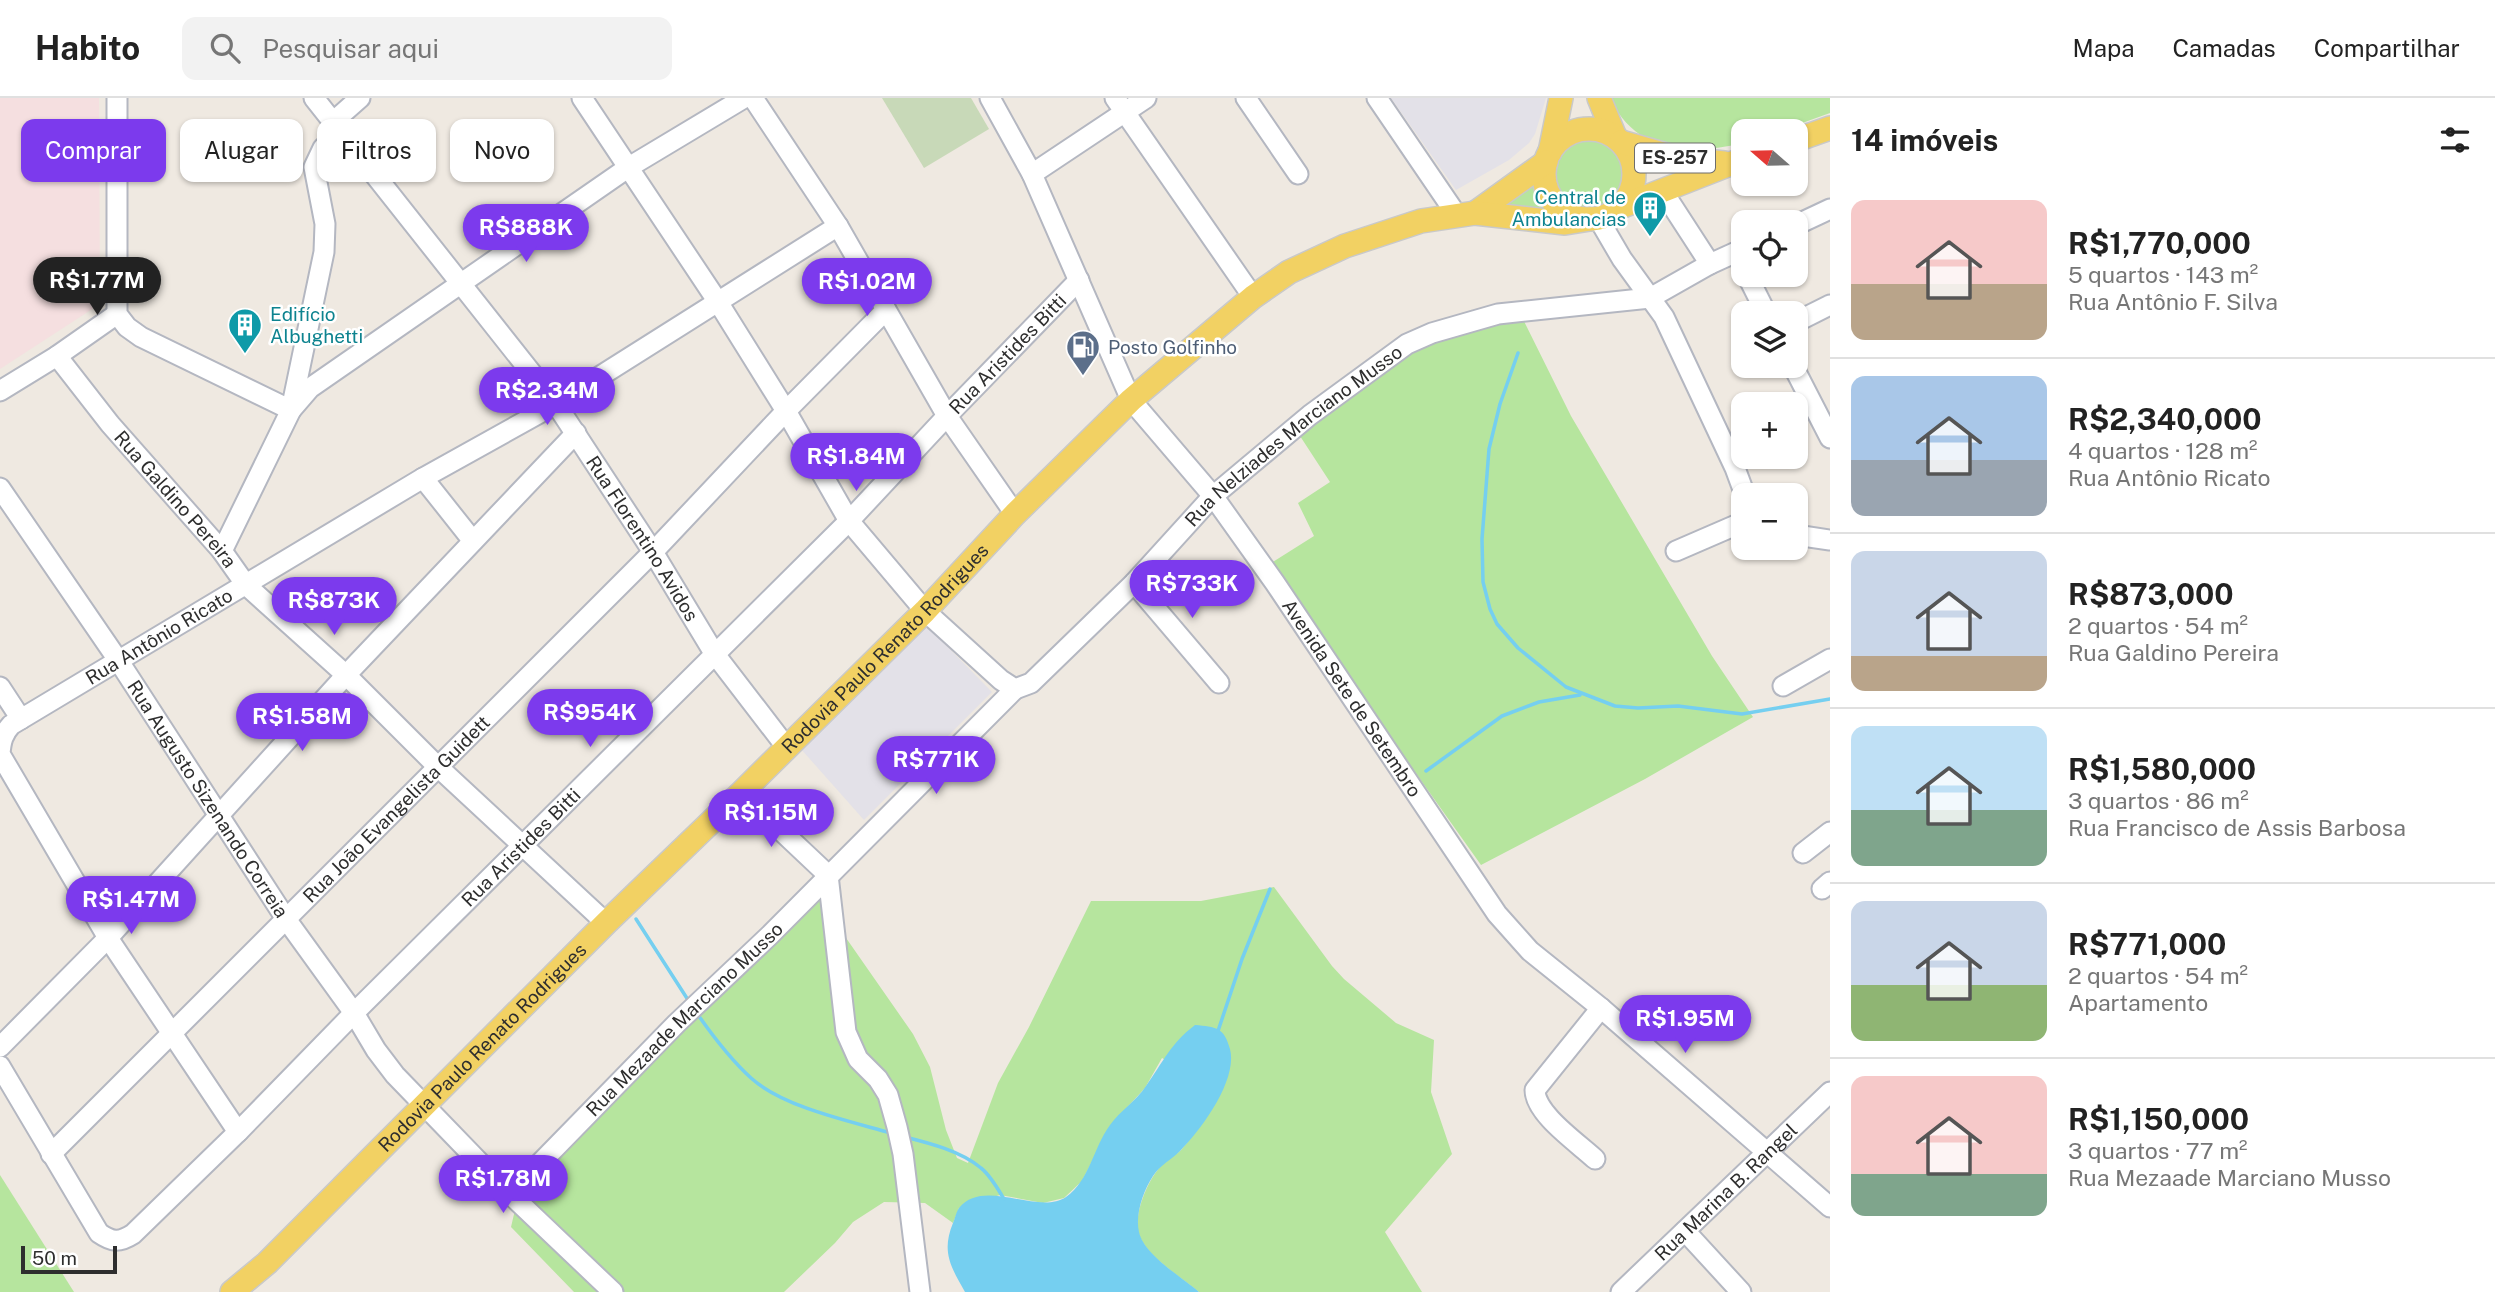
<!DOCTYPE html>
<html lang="pt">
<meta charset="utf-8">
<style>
body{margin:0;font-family:"Public Sans",sans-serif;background:#f2f2f2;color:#222;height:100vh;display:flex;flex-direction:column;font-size:26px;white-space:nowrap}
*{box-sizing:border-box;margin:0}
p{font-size:23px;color:#767676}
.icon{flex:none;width:38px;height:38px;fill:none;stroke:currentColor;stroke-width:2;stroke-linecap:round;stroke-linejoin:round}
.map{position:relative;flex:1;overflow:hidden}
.details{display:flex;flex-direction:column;background:#fff;width:665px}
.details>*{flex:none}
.banner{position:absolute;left:21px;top:21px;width:665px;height:63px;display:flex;gap:14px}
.needle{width:46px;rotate:290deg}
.tools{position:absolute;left:1731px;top:21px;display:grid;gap:14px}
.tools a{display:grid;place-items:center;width:77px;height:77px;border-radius:14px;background:#fff;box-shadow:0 2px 5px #0004;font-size:35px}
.scale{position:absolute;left:21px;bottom:18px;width:96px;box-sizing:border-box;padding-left:7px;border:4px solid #2e2e2e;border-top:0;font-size:19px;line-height:24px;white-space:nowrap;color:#2e2e2e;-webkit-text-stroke:5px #fff;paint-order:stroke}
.price{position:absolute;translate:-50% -60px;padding:0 16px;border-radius:24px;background:#7c3aed;color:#fff;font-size:23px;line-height:46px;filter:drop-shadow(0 2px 4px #0008)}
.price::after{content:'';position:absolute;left:50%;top:42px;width:21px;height:16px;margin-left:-10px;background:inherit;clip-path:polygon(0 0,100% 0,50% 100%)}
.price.current{background:#222;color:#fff}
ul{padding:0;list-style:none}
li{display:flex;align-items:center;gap:21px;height:175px;padding:0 21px}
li+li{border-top:2px solid #e0e0e0}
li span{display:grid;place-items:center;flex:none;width:196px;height:140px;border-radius:14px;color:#555}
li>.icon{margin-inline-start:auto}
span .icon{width:84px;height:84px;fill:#fffc;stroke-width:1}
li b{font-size:30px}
h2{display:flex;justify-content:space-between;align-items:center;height:84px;padding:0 21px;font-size:30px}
.chip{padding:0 24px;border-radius:14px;background:#fff;box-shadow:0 2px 5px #0004;font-size:24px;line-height:63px}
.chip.current{background:#7c3aed;color:#fff}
header{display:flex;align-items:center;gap:42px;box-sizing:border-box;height:98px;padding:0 35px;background:#fff;border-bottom:2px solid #e0e0e0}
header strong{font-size:33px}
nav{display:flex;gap:38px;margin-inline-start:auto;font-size:24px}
.search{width:490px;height:63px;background:#f2f2f2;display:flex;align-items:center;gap:18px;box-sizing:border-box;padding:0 24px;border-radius:14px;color:#767676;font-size:26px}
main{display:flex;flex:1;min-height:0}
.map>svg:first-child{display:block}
.industrial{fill:#e3e1e8}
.medical{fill:#f5dfe0}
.green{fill:#b6e59e}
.cemetery{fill:#c8d9b8}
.water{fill:#75cff0}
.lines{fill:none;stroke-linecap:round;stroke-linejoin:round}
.stream{stroke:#75cff0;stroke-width:3.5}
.minor-casing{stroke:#b4b7c1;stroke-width:23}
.major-casing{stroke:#c9c9c9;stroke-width:26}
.minor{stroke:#fff;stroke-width:19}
.major{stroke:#f2d163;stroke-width:23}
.labels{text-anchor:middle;stroke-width:5;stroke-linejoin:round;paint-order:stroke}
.shield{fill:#fff;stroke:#6d6d6d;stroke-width:2}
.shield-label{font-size:18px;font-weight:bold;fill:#2e2e2e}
.culture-label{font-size:19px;fill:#0d838f;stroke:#fff;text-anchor:end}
.service-label{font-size:19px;fill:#4e5e75;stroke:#fff;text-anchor:start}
.street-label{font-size:19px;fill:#2e2e2e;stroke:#fff}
</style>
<header>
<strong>Habito</strong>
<div class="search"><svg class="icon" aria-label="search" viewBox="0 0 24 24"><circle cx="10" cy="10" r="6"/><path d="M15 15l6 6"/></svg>Pesquisar aqui</div>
<nav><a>Mapa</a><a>Camadas</a><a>Compartilhar</a></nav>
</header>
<main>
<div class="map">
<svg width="1830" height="1194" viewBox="0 0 1830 1194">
<rect width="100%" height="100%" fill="#efe9e1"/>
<g class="industrial">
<path d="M1391,0h155l-11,36 -6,9 -20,17 -53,30z"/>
<path d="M916,517l76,77 -128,128 -71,-80z"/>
</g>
<path class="medical" d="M0,0h99l1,206 -100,65z"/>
<g class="green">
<path d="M1610,0h220v15l-50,18h-37v12c-55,13 -106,11 -133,-45z"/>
<circle cx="1590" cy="74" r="38"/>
<path d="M1536,77l6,22 12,17 -52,-7z"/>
<path d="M1515,205l56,113 141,240 41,61 -108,62 -164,86 -213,-300 46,-29 -16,-33 32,-21 -30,-46 101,-84z"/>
<path d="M1274,789l58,79 12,13 52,44 38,17 -3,52 21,62 -67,78 37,60h-223c-18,-15 -50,-34 -59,-55 -9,-20 9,-61 24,-74 5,-5 12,-8 17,-13 15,-17 28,-38 40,-58l-59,-34 -17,30 -35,38 -28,55 -18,17 -21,5 -43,-8 -41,13 -6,15 -28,-20 -41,-1 -31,20 -18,21 -51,49h-210l-63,-65 7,-30 303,-309 23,47 69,99 17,33 16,63 11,28 11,5 30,-80 31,-56 62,-126h110z"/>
<path d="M0,1077l74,117h-74z"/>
</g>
<path class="cemetery" d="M882,0h89l18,31 -65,39z"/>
<path class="water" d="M1195,927c21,2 29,2 35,24 8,31 -29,81 -50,102 -9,9 -20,14 -27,25 -10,15 -18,39 -14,56 5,23 43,45 60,60h-234c-14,-25 -24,-40 -12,-69 2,-4 3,-11 6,-15 25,-31 79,8 107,-11 24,-17 27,-49 44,-72 10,-14 26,-24 36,-39 17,-24 25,-43 49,-61z"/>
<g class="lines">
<g class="stream">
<path d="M1518,255l-18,51 -11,45 -7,90 1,43 7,27 7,15 21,24 48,39 49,19 23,2 40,-2 64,8 88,-15"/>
<path d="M1426,673l76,-55 37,-14 41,-7"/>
<path d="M636,821l54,84"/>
<path d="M696,914c16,23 34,47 55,66 32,29 98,43 140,55"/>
<path d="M1218,933l24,-72 28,-70"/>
<path d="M905,1039c24,6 56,14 76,31 9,7 17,21 23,31"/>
</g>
<g class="minor-casing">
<g id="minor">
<path d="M117,0v216l10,13 14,10 150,73 19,-22 319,-221 115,-69"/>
<path id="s1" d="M314,0l242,306 97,148 61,101 73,95"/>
<path id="s2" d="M582,0l136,204 68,109 63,110 76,90 76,69 14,9 16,-6 103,-100 79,-87 97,-81 97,-71 25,-11 66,-19 152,-16 60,-34 33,-15"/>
<path d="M753,0l85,128 109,190 68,98"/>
<path id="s3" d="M990,0l42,76 99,226 82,96 62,87 222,331 33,37 71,57 229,199"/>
<path d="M1115,0l138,199"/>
<path d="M1246,0l52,76"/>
<path d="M1377,0l79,116"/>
<path d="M334,23l26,-23"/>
<path d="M1032,76l114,-76"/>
<path d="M1662,92l48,74"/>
<path d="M1598,120l24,41 42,58 71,151 10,27"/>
<path d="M1796,127l34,-16"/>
<path d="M1747,177l19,38"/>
<path d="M1796,224l34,-17"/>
<path id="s4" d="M57,258l53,68 112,127 24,34 100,90 91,91 169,157"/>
<path d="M1793,268l37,72"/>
<path d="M0,293l57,-35 60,-42"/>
<path d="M423,380l50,63"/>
<path id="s5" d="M0,390l118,172 168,259 68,94 22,37 19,25 115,119 103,98"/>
<path d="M1796,437l34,5"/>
<path d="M222,453l69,-141 33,-158 1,-28 -11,-57 9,-19 18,-16"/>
<path d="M1676,453l67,-29"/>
<path d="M1134,485l85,100"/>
<path d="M1783,588l47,-27"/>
<path d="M0,589l21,32"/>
<path d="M741,695l87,82 18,157 12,27 20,20 10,16 9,32 6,27 17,138"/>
<path d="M1803,755l27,-21"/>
<path d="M1822,791l8,-7"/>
<path d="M0,949l108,-109 238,-263 230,-242"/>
<path id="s6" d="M0,968l99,167c13,9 20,10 34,1l105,-102 116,-119 495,-492 98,-105 132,-136"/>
<path id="s7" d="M238,1034l-130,-194 -108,-184c1,-13 3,-20 11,-29l412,-247 133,-74 282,-178"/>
<path id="s8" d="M51,1056l602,-602 133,-141 100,-101"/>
<path d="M1595,1061c-17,-16 -60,-45 -60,-69l66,-82"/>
<path id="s9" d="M510,1096l167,-171 93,-88 245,-246"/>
<path d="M1685,1133l56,61"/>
<path id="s10" d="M1621,1194l209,-200"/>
</g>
</g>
<g class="major-casing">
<g id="major">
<path d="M1599,0l16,39"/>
<circle cx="1589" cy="76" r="45"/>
<path d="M1796,42l34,-12"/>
<path d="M1621,44l56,16 47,5"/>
<path d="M1550,54l11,-54"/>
<path d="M1618,110l125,-49"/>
<path d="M1475,115l71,-51"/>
<path id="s11" d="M232,1194l35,-29 339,-340 135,-130 184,-182 90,-97 116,-114 122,-103 36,-25 56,-26 76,-25 54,-8 90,10 25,-4"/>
</g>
</g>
<use href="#minor" class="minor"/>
<use href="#major" class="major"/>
</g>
<defs>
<g id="building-pin" transform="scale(1.75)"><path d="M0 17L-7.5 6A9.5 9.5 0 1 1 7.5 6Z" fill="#0f9aa8" stroke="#fff"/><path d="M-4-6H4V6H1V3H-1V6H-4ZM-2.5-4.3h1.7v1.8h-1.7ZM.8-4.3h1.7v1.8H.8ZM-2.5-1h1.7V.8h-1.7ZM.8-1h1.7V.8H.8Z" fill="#fff"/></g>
<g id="fuel-pin" transform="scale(1.75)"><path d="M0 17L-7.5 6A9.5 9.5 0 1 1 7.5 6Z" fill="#5c6f8a" stroke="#fff"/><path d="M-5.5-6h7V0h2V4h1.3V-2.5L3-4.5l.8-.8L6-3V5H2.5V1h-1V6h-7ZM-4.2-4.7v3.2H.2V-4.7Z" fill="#fff"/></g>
</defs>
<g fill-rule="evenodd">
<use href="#building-pin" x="1650" y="110"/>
<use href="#building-pin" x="245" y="227"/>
<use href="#fuel-pin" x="1083" y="249"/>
</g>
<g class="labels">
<rect class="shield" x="1635" y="45.5" width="80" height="29" rx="5"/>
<g class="shield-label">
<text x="1675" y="66">ES-257</text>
</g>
<g class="culture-label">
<text x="1626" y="106">Central de<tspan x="1626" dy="22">Ambulancias</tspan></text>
<text x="270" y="223" text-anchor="start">Edifício<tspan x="270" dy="22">Albughetti</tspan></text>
</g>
<g class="service-label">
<text x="1108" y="256">Posto Golfinho</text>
</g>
<g class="street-label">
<text dy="7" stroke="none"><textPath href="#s6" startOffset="1472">Rua Aristides Bitti</textPath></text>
<text dy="7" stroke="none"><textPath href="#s2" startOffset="1116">Rua Nelziades Marciano Musso</textPath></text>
<text dy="7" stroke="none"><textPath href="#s4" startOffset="186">Rua Galdino Pereira</textPath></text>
<text dy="7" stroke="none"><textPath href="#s1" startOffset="550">Rua Florentino Avidos</textPath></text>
<text dy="7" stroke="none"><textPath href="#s7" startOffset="651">Rua Antônio Ricato</textPath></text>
<text dy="7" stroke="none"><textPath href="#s11" startOffset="917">Rodovia Paulo Renato Rodrigues</textPath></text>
<text dy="7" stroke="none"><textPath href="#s3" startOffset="705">Avenida Sete de Setembro</textPath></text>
<text dy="7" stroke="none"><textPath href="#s5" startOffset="374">Rua Augusto Sizenando Correia</textPath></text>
<text dy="7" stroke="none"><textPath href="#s8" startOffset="488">Rua João Evangelista Guidett</textPath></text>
<text dy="7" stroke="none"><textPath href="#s6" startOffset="779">Rua Aristides Bitti</textPath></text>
<text dy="7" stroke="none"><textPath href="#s9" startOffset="247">Rua Mezaade Marciano Musso</textPath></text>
<text dy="7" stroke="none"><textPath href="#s11" startOffset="350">Rodovia Paulo Renato Rodrigues</textPath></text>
<text dy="7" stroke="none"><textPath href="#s10" startOffset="145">Rua Marina B. Rangel</textPath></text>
</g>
</g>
</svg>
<div class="tools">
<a><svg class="needle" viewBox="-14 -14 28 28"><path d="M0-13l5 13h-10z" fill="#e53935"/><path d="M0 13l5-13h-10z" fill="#767676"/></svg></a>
<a><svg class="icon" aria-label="locate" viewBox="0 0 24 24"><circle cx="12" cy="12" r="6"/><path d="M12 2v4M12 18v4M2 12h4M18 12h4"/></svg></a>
<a><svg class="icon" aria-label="layers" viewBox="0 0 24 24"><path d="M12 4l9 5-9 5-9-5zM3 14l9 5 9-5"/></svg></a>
<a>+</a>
<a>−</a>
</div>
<div class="scale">50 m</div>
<b class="price" style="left:526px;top:166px">R$888K</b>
<b class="price current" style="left:97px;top:219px">R$1.77M</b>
<b class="price" style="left:867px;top:220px">R$1.02M</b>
<b class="price" style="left:547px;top:329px">R$2.34M</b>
<b class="price" style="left:856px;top:395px">R$1.84M</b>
<b class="price" style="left:1192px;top:522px">R$733K</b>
<b class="price" style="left:334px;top:539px">R$873K</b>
<b class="price" style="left:590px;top:651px">R$954K</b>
<b class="price" style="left:302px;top:655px">R$1.58M</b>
<b class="price" style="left:936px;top:698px">R$771K</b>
<b class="price" style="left:771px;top:751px">R$1.15M</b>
<b class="price" style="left:131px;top:838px">R$1.47M</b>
<b class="price" style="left:1685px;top:957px">R$1.95M</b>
<b class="price" style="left:503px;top:1117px">R$1.78M</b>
<div class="banner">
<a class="chip current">Comprar</a>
<a class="chip">Alugar</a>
<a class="chip">Filtros</a>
<a class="chip">Novo</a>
</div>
</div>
<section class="details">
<h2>14 imóveis<svg class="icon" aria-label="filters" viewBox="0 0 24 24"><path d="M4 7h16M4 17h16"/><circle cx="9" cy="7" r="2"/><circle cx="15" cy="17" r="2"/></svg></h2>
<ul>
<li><span style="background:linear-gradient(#f6c9c9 60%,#b9a48a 0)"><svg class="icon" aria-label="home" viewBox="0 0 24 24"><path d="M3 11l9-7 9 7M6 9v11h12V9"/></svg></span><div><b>R$1,770,000</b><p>5 quartos · 143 m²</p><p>Rua Antônio F. Silva</p></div></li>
<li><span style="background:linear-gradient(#a9c7e8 60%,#9aa5b1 0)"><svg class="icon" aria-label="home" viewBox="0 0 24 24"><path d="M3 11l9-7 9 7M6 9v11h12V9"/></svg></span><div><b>R$2,340,000</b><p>4 quartos · 128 m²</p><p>Rua Antônio Ricato</p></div></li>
<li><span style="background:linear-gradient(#c9d6e8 75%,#b9a48a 0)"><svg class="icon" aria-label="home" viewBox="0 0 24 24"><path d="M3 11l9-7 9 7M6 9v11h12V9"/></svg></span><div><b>R$873,000</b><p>2 quartos · 54 m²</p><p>Rua Galdino Pereira</p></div></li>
<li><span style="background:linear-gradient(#bfe0f5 60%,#7fa58c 0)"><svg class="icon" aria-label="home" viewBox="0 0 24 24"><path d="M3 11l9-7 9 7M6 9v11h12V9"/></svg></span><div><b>R$1,580,000</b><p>3 quartos · 86 m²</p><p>Rua Francisco de Assis Barbosa</p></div></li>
<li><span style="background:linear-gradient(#c9d6e8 60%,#8fb573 0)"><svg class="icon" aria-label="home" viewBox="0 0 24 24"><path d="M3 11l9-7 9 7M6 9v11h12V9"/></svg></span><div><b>R$771,000</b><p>2 quartos · 54 m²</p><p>Apartamento</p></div></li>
<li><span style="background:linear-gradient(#f6c9c9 70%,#7fa58c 0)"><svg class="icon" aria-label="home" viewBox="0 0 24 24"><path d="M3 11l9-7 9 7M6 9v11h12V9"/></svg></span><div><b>R$1,150,000</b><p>3 quartos · 77 m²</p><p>Rua Mezaade Marciano Musso</p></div></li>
</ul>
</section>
</main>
